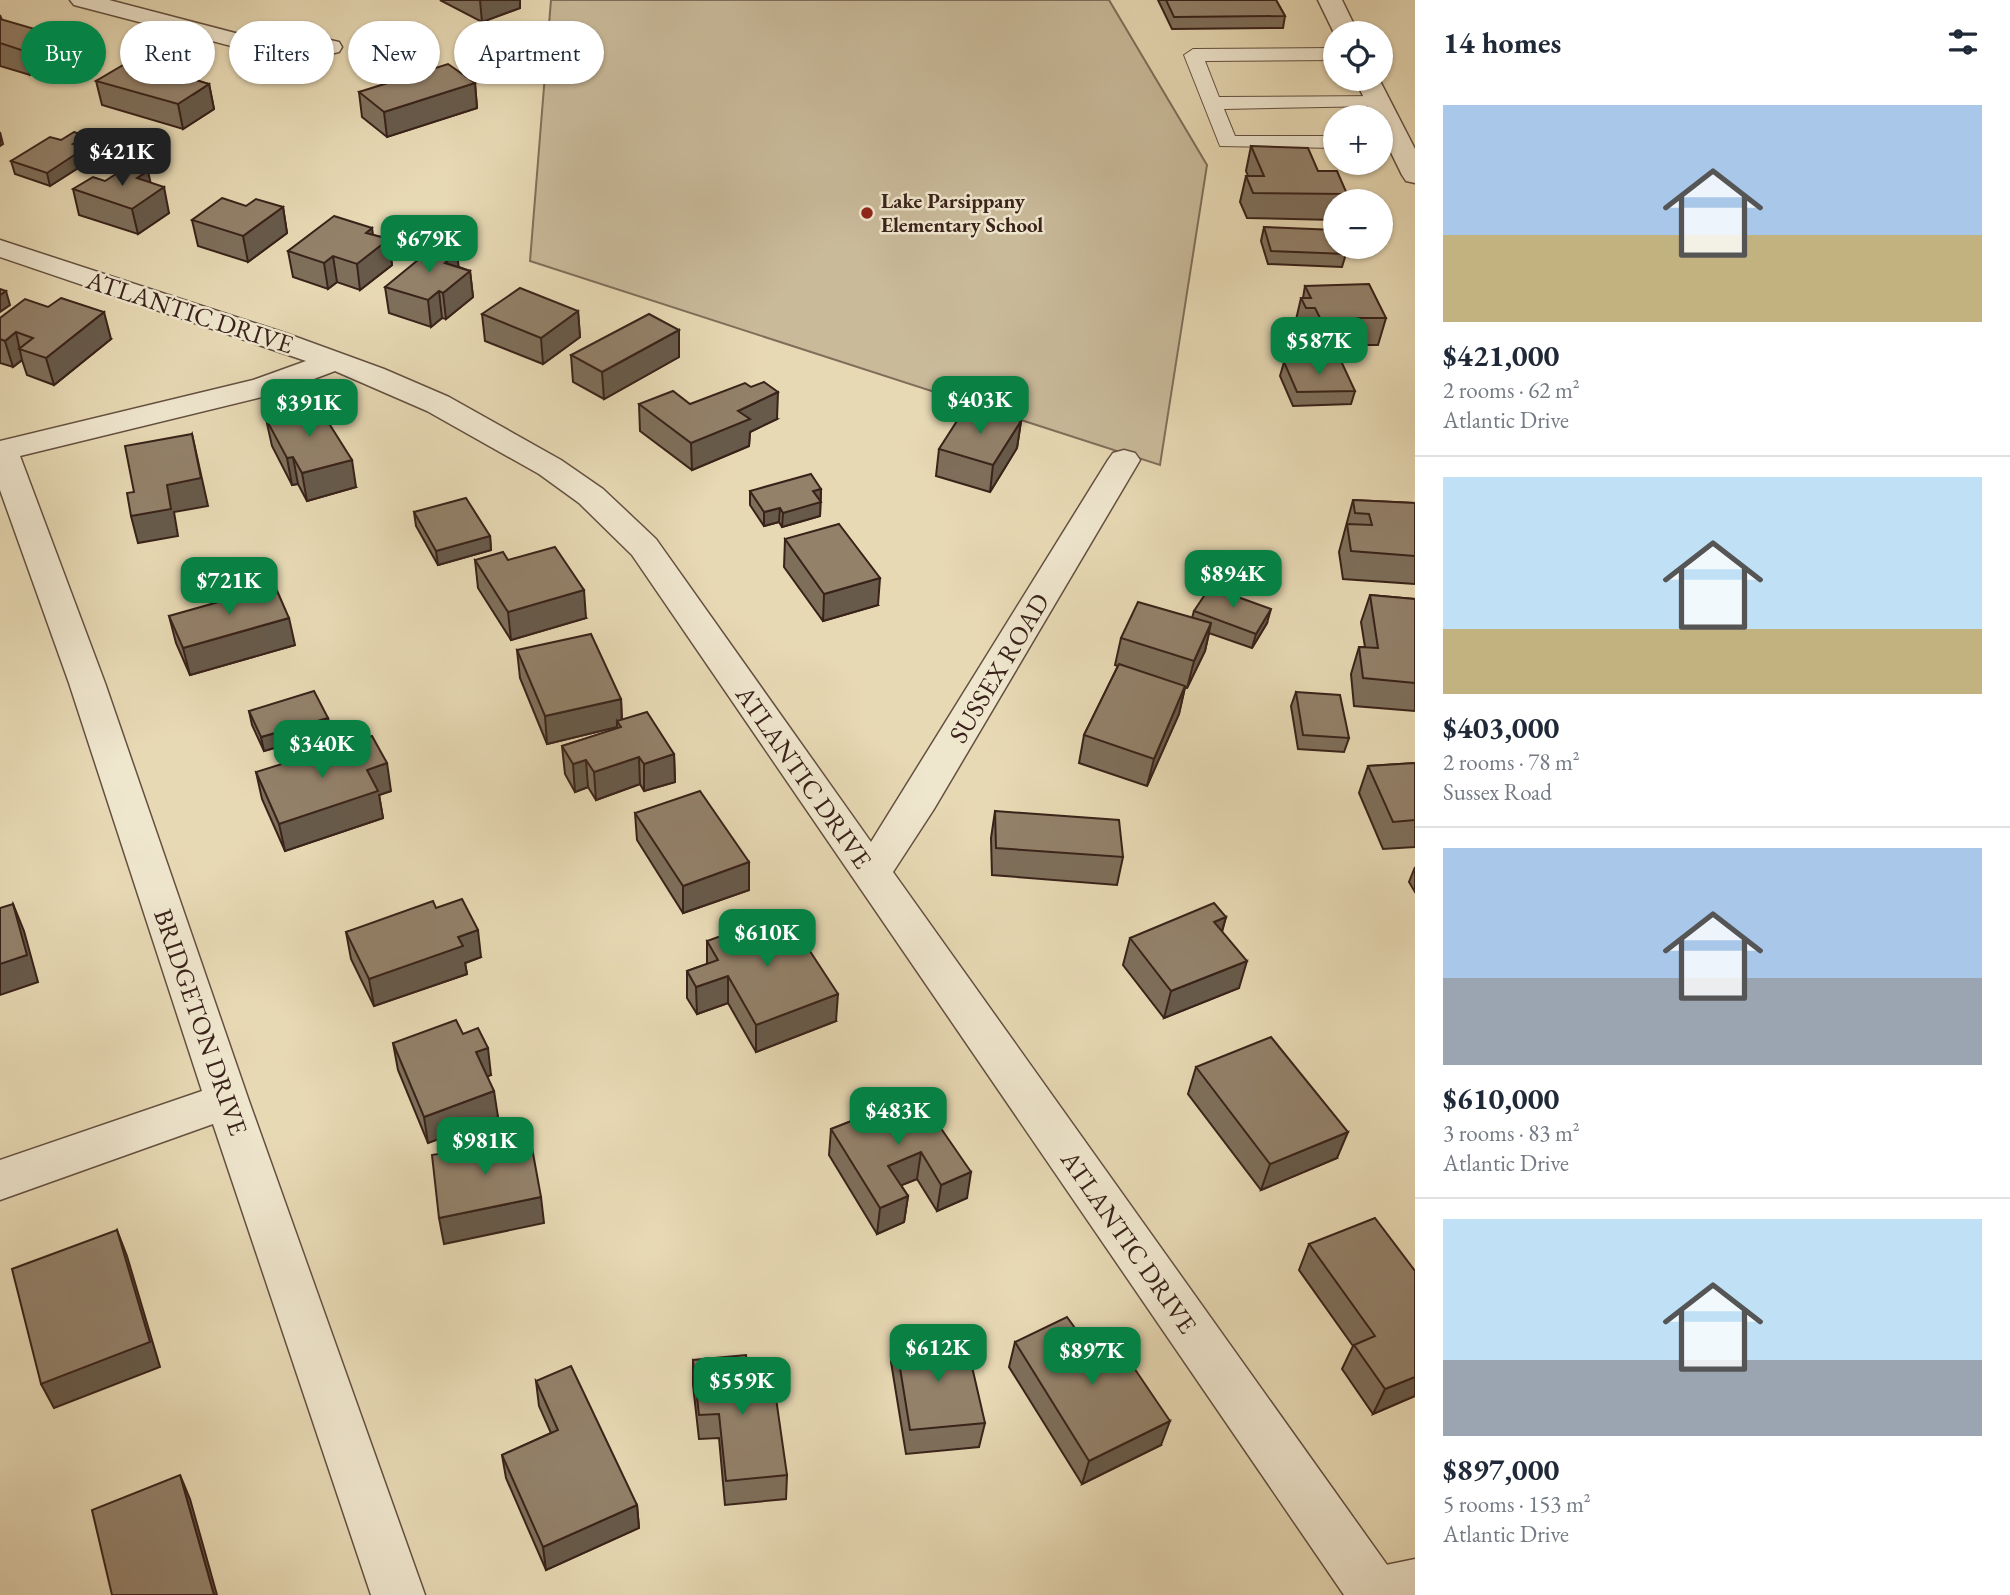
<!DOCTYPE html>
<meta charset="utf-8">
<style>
body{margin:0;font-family:"EB Garamond",serif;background:#f2f2f3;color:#1f2937;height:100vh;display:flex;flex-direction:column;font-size:26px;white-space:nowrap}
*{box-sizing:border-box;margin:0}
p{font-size:23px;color:#747a83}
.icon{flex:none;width:38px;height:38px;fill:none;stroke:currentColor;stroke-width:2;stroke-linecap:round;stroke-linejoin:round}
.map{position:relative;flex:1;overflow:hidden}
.details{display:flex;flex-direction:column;background:#fff;width:595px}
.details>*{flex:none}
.hud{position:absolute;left:21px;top:21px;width:665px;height:63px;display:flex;gap:14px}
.tools{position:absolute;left:1323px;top:21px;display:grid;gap:14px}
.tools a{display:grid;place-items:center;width:70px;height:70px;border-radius:50%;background:#fff;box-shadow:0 2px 5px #0004;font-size:35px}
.price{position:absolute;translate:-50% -60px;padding:0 16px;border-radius:14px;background:#0b8043;color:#fff;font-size:23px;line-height:46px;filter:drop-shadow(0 2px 4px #0008)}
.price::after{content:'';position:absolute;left:50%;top:42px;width:21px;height:16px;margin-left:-10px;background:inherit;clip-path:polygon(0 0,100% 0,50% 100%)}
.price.selected{background:#222;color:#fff}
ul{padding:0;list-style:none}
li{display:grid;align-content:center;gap:14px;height:371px;padding:0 28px}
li+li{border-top:2px solid #e0e1e3}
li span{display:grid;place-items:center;height:217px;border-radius:0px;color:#555}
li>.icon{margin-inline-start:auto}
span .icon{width:126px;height:126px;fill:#fffc;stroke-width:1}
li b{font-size:30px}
h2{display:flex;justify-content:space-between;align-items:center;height:84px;padding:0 28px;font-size:30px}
.pill{padding:0 24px;border-radius:32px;background:#fff;box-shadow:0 2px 5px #0004;font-size:24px;line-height:63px}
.pill.selected{background:#0b8043;color:#fff}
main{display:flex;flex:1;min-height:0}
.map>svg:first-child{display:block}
.green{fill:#c9ba9a;stroke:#816e5a;stroke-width:2}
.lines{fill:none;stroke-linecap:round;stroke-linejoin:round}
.service-casing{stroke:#645040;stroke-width:2}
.minor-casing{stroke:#645040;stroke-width:3}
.tertiary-casing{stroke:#645040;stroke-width:3}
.service{fill:#efe6ce;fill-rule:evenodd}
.minor{fill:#efe6ce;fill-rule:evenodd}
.tertiary{fill:#efe6ce;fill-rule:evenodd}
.wall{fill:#7e6f5b;stroke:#392219;stroke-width:2}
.shaded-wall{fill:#675a4a;stroke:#392219;stroke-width:2}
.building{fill:#93816a;stroke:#392219;stroke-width:2}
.poi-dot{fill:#8f2418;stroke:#efe6ce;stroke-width:2.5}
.labels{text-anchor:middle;stroke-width:5;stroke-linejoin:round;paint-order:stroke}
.far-poi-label{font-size:21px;font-weight:bold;fill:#392219;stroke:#efe6ce;text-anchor:start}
.street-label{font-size:26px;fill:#392219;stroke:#efe6ce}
</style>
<main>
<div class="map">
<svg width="1415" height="1595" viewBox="0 0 1415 1595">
<rect width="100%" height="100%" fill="#e7d9b4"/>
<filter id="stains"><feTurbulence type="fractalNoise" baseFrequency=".00286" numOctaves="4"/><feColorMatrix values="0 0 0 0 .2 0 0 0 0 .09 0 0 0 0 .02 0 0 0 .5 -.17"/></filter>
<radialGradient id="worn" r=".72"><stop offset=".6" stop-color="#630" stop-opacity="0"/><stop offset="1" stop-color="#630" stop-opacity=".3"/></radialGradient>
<path class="green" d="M551,0h558l98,165 -47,300 -630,-204z"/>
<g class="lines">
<g class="service-casing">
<path id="service" d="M1335,48v12l-130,1 14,36 165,-1 3,4 -3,4 -7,2 -153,3 11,27h100v12l-115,-2 -36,-91 9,-6z"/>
</g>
<g class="minor-casing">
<g id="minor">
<path d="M70,0h39l157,41 64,-1 9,2 3,5 -3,5 -9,2 -64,1 -192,-50z"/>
<path d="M1318,0h24l16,33 -23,2z"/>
<path d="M1355,79h24l36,70v34l-9,-2 -4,-6 -21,-43v-15h-8z"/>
<path d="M0,240l288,94 96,35 65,28 112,63 42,29 53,50 215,303 237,-382 5,-7 11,-3 11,3 5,7 -206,349 -41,63 502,704 8,19h-59l-712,-1040 -53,-52 -40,-29 -112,-63 -92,-40 -61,23 -254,62 85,227 144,418 176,494h-54l-158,-471 -213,76v-40l202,-69 -133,-408 -69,-193v-49l253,-61 53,-19 -306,-104z"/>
</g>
</g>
<g class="tertiary-casing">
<path id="tertiary" d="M1415,1559v36h-71l8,-19 19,-8z"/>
</g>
<use href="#service" class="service"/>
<use href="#minor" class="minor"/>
<use href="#tertiary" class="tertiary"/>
</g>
<g class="wall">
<path d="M440,0h80v8l-38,14z"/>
<path d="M1158,0h118l9,16 -2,12 -111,1z"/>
<path d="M0,15l2,5 56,38 -28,17 -30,-9z"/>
<path d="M190,72l1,7 18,5 5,25 -31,20 -81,-24 -6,-24z"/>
<path d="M475,83l2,25 -90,29 -25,-20 -3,-25z"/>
<path d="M86,136l3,13 -3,1 3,11 -39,25 -35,-12 -4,-13z"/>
<path d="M1251,146l67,25 29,23 -2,7h-10v19l-88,-2 -7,-16 6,-26h2l-2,-5z"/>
<path d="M105,181l46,2 18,30 -31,21 -59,-19 -6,-26z"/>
<path d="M246,206l37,1 4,26 -39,29 -50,-16 -6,-26z"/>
<path d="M1264,227l82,27 -4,13 -74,-3 -7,-23z"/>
<path d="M373,235l16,4 3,26 -32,25 -23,-8 -9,7 -35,-12 -5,-26z"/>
<path d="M459,267l11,4 3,26 -27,22 -4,-1 -11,9 -42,-14 -4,-26z"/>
<path d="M1305,286l81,32 -8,27h-65l-5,-11h-9l-4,-10 6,-26h2z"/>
<path d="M578,311l2,26 -37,27 -58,-23 -3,-27z"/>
<path d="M0,318l111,21 -57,46 -27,-10 -5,-15 -9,7 -13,-4z"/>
<path d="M679,330v27l-75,42 -31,-17 -2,-27z"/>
<path d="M1284,362l71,29 -4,13 -58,2 -13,-30z"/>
<path d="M639,404h51l87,15 -27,13 -1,14 -57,24 -52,-39z"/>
<path d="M266,419l90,68 -49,14 -9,-17 -6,1 -20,-39z"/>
<path d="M1021,421l-4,27 -27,44 -54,-16 3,-27z"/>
<path d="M821,489l-1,27 -38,11 -3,-5 -15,4 -14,-21v-14z"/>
<path d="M1353,500l62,3v81l-72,-5 -4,-27z"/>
<path d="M414,512l76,24 1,14 -53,15 -22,-39z"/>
<path d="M785,539l93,66 -55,16 -39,-54z"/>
<path d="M475,560l111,58 -75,22 -33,-52z"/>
<path d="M1370,595l45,4v112l-61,-5 -3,-32 8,-27h6l-4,-25z"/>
<path d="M1194,611l73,12 -15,25 -43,-15 -4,18 -18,37h-2l-6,26 -32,72 -68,-23 5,-28 34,-69 -3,-1 6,-27 71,-20z"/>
<path d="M169,616l126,29 -105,30 -14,-32z"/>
<path d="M517,650l104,49 1,21 52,34 1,28 -31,9 -4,-7 -44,16 -8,-13 -13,5 -10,-18 -3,-28 55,-17v-2l-70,17 -27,-66z"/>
<path d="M1296,692l53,46 -5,14 -46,-3 -7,-43z"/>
<path d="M249,711l79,7 2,14 -66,19 -12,-26z"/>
<path d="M1415,763v84l-32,2 -24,-56 9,-27z"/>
<path d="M256,772l135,19 -12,4 4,23 -98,33 -23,-52z"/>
<path d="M995,811l128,46 -6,28 -125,-10 -1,-37z"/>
<path d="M635,813l114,49v28l-66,23 -46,-73z"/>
<path d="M1415,867v25l-6,-10z"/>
<path d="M436,908l45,49 -16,6 2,11 -93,32 -23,-47 -5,-27z"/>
<path d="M1226,917l-4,15 17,56 -75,30 -41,-53 7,-27z"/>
<path d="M707,941l129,80 -80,31 -28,-49 -31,11 -10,-16v-27l20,-7z"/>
<path d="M463,1034l28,41 -4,1 11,41 -70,26 -30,-73 -5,-27z"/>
<path d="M1196,1067l141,91 -76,32 -73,-96z"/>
<path d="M918,1095l49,103 -30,13 -20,-32 -16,6 7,11 -4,26 -27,12 -48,-79 2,-26z"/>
<path d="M1309,1244l106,27v125l-42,18 -31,-45 11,-23 -54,-76z"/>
<path d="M895,1337l40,11 50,75 -6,24 -73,7 -15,-92z"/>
<path d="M1015,1342l146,103 -79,39 -73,-117z"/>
<path d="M693,1360l56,20 38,95 -1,24 -61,6 -6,-67 -20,1 -6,-54z"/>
<path d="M536,1381l101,124 2,23 -93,42 -40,-92 -4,-23 49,-22 -12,-27z"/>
</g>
<g class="shaded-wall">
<path d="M480,0h40v8l-38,14z"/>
<path d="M52,34l6,24 -28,17 -6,-24z"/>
<path d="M190,72l4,22 15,-10 5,25 -31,20 -5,-25 5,-28z"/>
<path d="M475,83l2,25 -90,29 -3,-25z"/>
<path d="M0,132l3,12 -3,2z"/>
<path d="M86,136l3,13 -3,1 3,11 -39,25 -3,-13 26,-29z"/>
<path d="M148,171l5,23 11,-7 5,26 -31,21 -6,-25 5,-31z"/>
<path d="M283,207l4,26 -39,29 -5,-26z"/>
<path d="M372,228l3,21 14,-10 3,26 -32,25 -3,-26 9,-31z"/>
<path d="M457,252l3,27 -15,-16z"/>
<path d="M333,256l4,26 -9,7 -4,-26z"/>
<path d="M470,271l3,26 -27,22 -3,-26z"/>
<path d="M6,291l4,14 -10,7v-17z"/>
<path d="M439,291l3,27 -11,9 -3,-27z"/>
<path d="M578,311l2,26 -37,27 -2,-26z"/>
<path d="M104,312l7,27 -57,46 -8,-27z"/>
<path d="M679,330v27l-75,42 -2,-27z"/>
<path d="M16,332l6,28 -9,7 -8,-26z"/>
<path d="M778,392l-1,27 -27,13 -1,14 -57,24 -1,-27 47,-32z"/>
<path d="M1021,421l-4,27 -27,44 3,-27z"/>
<path d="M192,434l16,72 -34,6 4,24 -40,7 -7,-27 36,-31z"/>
<path d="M293,457l5,27 -6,1 -5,-27z"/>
<path d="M352,460l4,27 -49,14 -5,-28z"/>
<path d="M821,489l-1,27 -38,11 1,-14 30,-22z"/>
<path d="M780,508l-1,14 -15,4v-14z"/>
<path d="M490,536l1,14 -53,15 -2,-14z"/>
<path d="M880,578l-2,27 -55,16 1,-27z"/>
<path d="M584,590l2,28 -75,22 -3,-28z"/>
<path d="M1271,609l-4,14 -15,25 4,-14z"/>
<path d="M289,618l6,27 -105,30 -7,-27z"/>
<path d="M1211,623l-6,28 -18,37 7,-27z"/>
<path d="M1185,686l-6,28 -32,72 7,-27z"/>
<path d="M621,699l1,27 -5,-5v6l-70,17 -2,-28z"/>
<path d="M328,718l2,14 -66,19 -3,-14z"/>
<path d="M674,754l1,28 -31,9v-27z"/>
<path d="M639,757l1,27 -44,16 -2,-28z"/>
<path d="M586,760l2,27 -13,5 -2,-28z"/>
<path d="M387,763l4,28 -12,4 4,23 -98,33 -6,-27 88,-54z"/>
<path d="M749,862v28l-66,23v-27z"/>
<path d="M13,904l11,27 14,51 -38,13v-31z"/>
<path d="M1226,917l-8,27 -4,-22z"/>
<path d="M478,930l3,27 -16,6 2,11 -93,32 -5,-27 89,-42z"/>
<path d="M1247,961l-8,27 -75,30 7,-27z"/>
<path d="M728,976v27l-31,11 -1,-27z"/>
<path d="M838,994l-2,27 -80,31v-27z"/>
<path d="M488,1048l3,27 -11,4 -4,-27z"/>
<path d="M494,1091l4,26 -70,26 -4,-26z"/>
<path d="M1348,1132l-11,26 -76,32 9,-26z"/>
<path d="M921,1152l-4,27 -32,13 3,-26z"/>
<path d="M971,1172l-4,26 -30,13 4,-26z"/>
<path d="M908,1196l-4,26 -27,12 3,-26z"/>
<path d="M541,1197l3,26 -100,21 -5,-26z"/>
<path d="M117,1230l10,26 33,111 -106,41 -13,-24z"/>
<path d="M1415,1377v19l-42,18 12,-25z"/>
<path d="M1170,1421l-9,24 -79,39 7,-23z"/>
<path d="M180,1475l10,24 27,96h-3z"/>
<path d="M637,1505l2,23 -93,42 -3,-23z"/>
</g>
<g class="building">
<path d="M1166,0h110l9,16 -111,1z"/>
<path d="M0,19l52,15 -28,17 -24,-8z"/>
<path d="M135,58l55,14 -7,4 26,8 -31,20 -82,-23z"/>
<path d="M448,64l27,19 -91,29 -25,-20z"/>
<path d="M74,132l12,4 -13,8 12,4 -38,25 -36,-12 39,-24 11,3z"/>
<path d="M1251,146l57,2 10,23h19l10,23 -94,-1 -7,-17h18z"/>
<path d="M130,165l18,6 -11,7 27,9 -32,22 -59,-20 20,-12 12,4z"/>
<path d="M222,198l24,8 10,-7 27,8 -40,29 -51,-16z"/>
<path d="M334,216l38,12 -6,5 23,6 -32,25 -24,-8 -9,7 -36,-12z"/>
<path d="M1264,227l71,3v17h9l2,7 -75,-3z"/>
<path d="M435,246l22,6 -12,11 25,8 -27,22 -4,-2 -11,9 -43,-13z"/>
<path d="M1369,284l17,34h-66l-5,-10h-9l-5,-10h10l-6,-12z"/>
<path d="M520,288l58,23 -37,27 -59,-24z"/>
<path d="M0,289l6,2 -6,4z"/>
<path d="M61,298l43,14 -58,46 -27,-9 14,-11 -17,-6 -11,9 -5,-2v-21l25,-19 23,8z"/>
<path d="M649,314l30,16 -77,42 -31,-17z"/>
<path d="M1341,361l14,30 -58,1 -13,-30z"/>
<path d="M764,382l14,10 -40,19 12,8 -59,24 -52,-39 34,-13 17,13 55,-21 6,4z"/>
<path d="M318,406l34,54 -50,13 -9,-16 -6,1 -21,-39z"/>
<path d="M966,407l55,14 -28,44 -54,-16z"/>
<path d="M192,434l9,44 -34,7 4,24 -40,7 -4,-23 7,-1 -9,-46z"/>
<path d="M811,474l10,15 -8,2 8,11 -38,11 -3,-5 -16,4 -14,-21z"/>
<path d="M466,498l24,38 -54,15 -22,-39z"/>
<path d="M1353,500l62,3v53l-64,-5 -4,-27 25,1 -3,-11 -14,-1z"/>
<path d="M839,524l41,54 -56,16 -39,-55z"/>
<path d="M555,547l29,43 -76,22 -33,-52 28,-8 5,8z"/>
<path d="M275,586l14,32 -106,30 -14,-32z"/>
<path d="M1210,587l61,22 -15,25 -62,-23z"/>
<path d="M1370,595l45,4v84l-52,-5 -4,-31 19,1z"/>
<path d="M1138,602l73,21 -17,38 -73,-23z"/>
<path d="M591,634l30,65 -76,17 -28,-66z"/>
<path d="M1119,664l66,22 -31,73 -70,-24z"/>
<path d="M314,691l14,27 -67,19 -12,-26z"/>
<path d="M1296,692l44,3 9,43 -46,-3z"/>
<path d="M647,712l27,42 -30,10 -5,-7 -45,15 -8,-12 -13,4 -11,-18 59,-19 -4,-6z"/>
<path d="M372,736l15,27 -20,7 11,21 -99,33 -23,-52z"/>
<path d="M1415,763v57l-22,2 -25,-56z"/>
<path d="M700,791l49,71 -66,24 -48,-73z"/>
<path d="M995,811l124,9 4,37 -127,-9z"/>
<path d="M462,899l16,31 -20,7 5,9 -94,33 -23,-47 87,-31 3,7z"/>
<path d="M1214,903l12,14 -12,5 33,39 -76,30 -41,-53z"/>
<path d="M13,904l14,51 -27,9v-56z"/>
<path d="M785,913l53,81 -82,31 -28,-49 -32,11 -9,-16 31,-11 -11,-19z"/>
<path d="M456,1020l7,14 15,-6 10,20 -12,4 18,39 -70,26 -31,-74z"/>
<path d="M1271,1037l77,95 -78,32 -74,-97z"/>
<path d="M918,1095l53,77 -30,13 -20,-33 -33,14 20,30 -28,12 -49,-79z"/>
<path d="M530,1137l11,60 -102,21 -7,-63z"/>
<path d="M1375,1218l40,53v106l-30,12 -31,-44 21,-9 -66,-92z"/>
<path d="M117,1230l33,112 -109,42 -29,-115z"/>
<path d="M1067,1317l16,22 24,-11 63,93 -81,40 -74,-119z"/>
<path d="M933,1334l2,14 32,-3 18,78 -75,7 -15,-93z"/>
<path d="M746,1355l3,25 24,-3 14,98 -61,6 -7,-67 -20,1 -6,-55z"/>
<path d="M571,1366l66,139 -94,42 -41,-92 56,-25 -22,-49z"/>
<path d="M180,1475l34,120h-102l-20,-85z"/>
</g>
<circle class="poi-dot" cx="867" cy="213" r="7"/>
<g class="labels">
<g class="far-poi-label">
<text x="881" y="208">Lake Parsippany<tspan x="881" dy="24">Elementary School</tspan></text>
</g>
<g class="street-label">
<text transform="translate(190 312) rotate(18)" y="9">ATLANTIC DRIVE</text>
<text transform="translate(999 668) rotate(-59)" y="9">SUSSEX ROAD</text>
<text transform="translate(804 777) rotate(55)" y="9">ATLANTIC DRIVE</text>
<text transform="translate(201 1022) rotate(71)" y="9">BRIDGETON DRIVE</text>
<text transform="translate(1129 1242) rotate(55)" y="9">ATLANTIC DRIVE</text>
</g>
</g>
<rect width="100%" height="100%" filter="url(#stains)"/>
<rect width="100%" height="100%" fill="url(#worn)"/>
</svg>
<div class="tools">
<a><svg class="icon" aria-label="locate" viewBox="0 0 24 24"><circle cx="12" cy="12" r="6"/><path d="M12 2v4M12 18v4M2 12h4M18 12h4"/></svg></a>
<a>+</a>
<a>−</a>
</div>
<b class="price selected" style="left:122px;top:188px">$421K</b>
<b class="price" style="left:429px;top:275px">$679K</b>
<b class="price" style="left:1319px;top:377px">$587K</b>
<b class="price" style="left:980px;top:436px">$403K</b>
<b class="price" style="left:309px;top:439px">$391K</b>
<b class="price" style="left:1233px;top:610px">$894K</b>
<b class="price" style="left:229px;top:617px">$721K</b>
<b class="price" style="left:322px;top:780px">$340K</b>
<b class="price" style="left:767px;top:969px">$610K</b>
<b class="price" style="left:898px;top:1147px">$483K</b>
<b class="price" style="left:485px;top:1177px">$981K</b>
<b class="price" style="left:938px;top:1384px">$612K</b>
<b class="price" style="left:1092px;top:1387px">$897K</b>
<b class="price" style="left:742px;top:1417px">$559K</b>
<div class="hud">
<a class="pill selected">Buy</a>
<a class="pill">Rent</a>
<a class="pill">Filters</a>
<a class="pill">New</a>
<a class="pill">Apartment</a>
</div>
</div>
<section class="details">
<h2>14 homes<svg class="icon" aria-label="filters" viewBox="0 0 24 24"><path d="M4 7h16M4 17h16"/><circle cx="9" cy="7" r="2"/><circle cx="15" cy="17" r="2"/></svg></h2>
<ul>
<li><span style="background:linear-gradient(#a9c7e8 60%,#c2b280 0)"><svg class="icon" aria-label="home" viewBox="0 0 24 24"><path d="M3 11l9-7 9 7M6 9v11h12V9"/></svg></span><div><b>$421,000</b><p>2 rooms · 62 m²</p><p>Atlantic Drive</p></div></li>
<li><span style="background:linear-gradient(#bfe0f5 70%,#c2b280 0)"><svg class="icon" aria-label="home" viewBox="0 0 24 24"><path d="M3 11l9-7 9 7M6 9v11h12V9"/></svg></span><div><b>$403,000</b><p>2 rooms · 78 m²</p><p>Sussex Road</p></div></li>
<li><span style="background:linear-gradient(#a9c7e8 60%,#9aa5b1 0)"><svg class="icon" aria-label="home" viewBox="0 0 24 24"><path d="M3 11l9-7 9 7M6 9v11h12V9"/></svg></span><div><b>$610,000</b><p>3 rooms · 83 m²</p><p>Atlantic Drive</p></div></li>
<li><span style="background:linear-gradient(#bfe0f5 65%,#9aa5b1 0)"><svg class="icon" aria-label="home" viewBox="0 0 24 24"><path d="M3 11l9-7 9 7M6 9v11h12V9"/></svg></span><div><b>$897,000</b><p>5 rooms · 153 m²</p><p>Atlantic Drive</p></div></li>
</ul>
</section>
</main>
